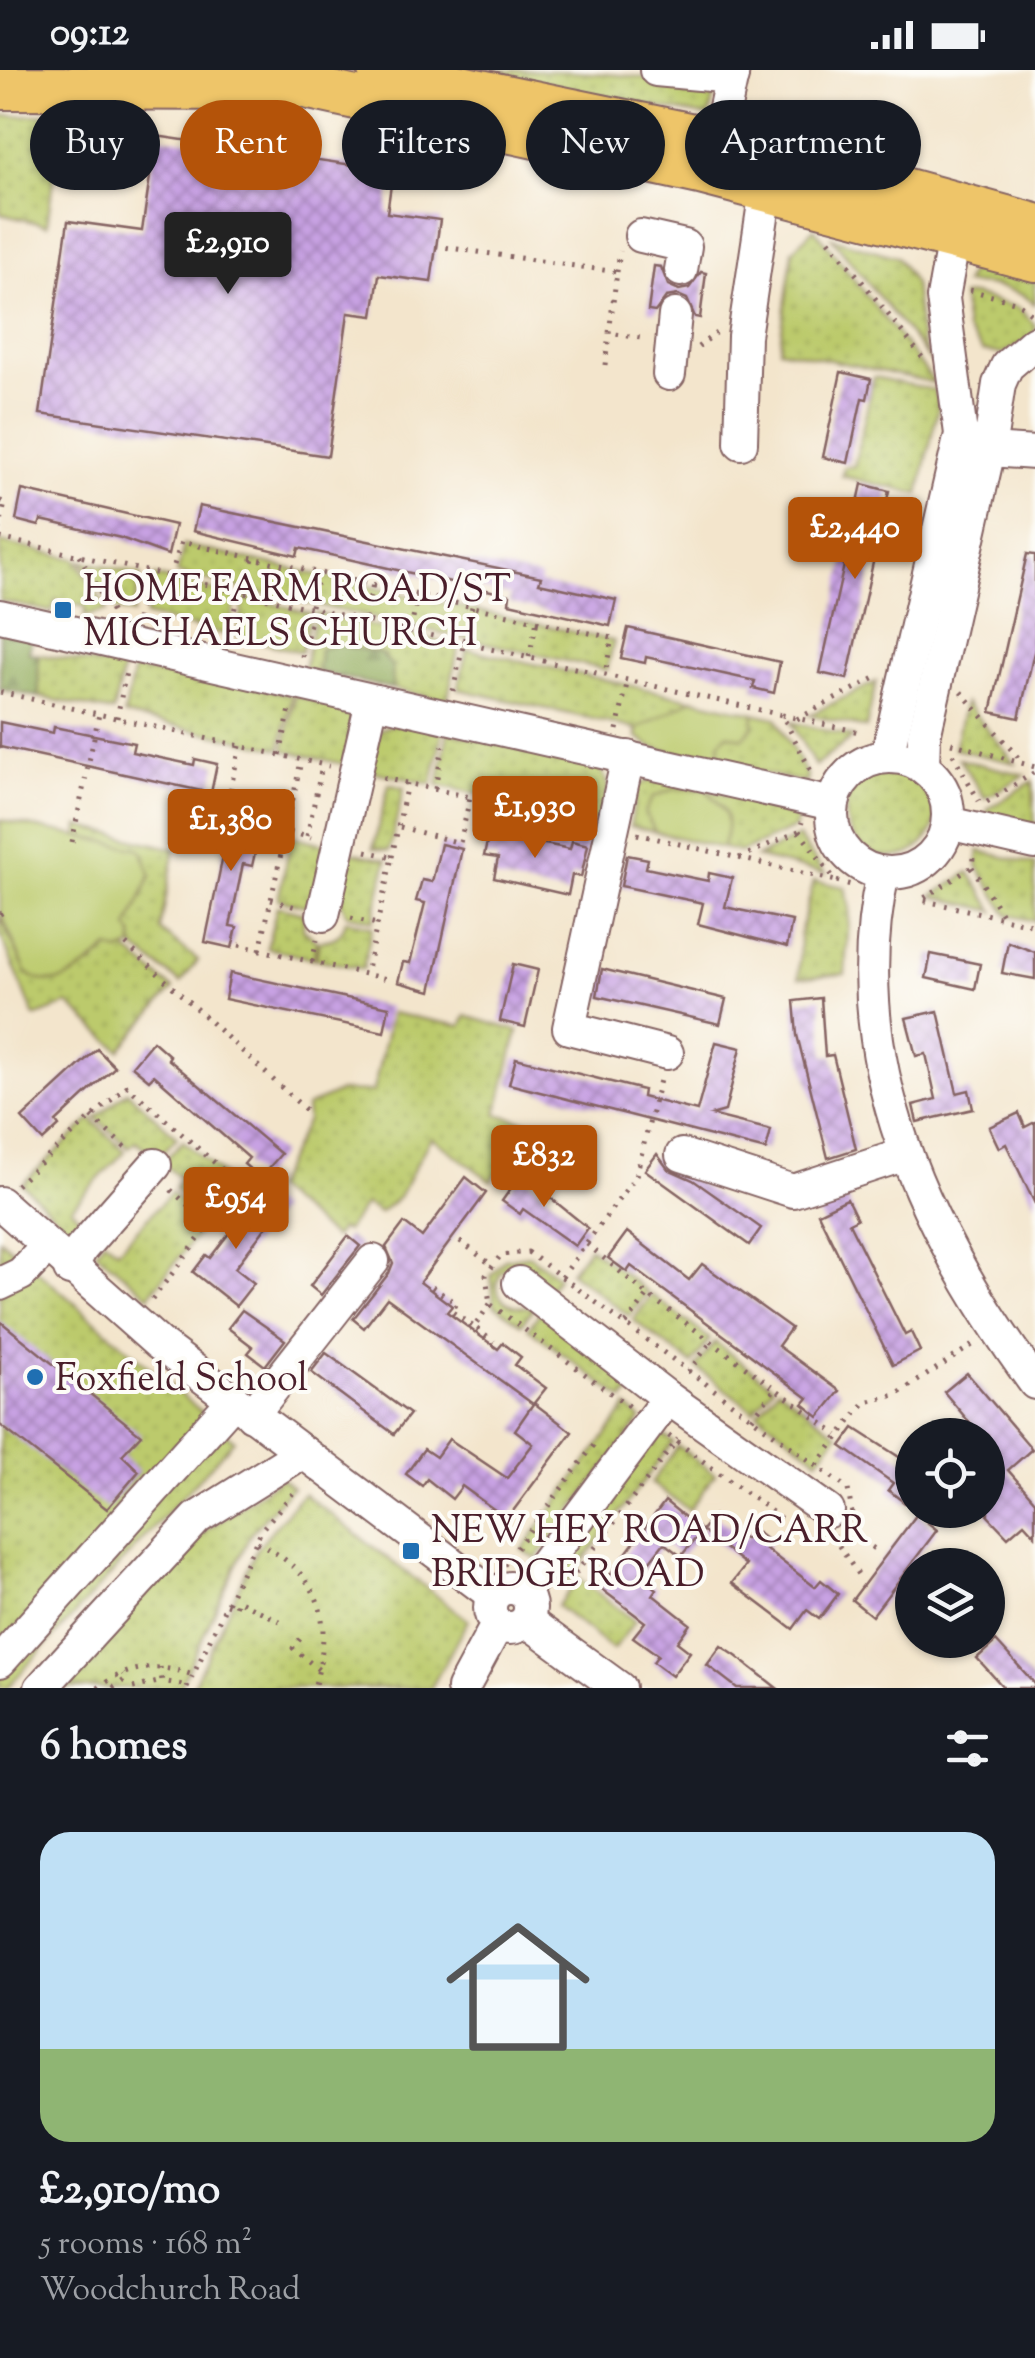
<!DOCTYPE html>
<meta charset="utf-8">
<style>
body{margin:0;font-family:"Sorts Mill Goudy",serif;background:#242831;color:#f1f3f6;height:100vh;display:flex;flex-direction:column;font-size:38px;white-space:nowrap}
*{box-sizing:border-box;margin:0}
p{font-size:32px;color:#9ea1a6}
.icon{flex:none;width:55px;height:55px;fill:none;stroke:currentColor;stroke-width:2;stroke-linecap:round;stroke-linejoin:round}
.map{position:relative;height:1618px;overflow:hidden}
.side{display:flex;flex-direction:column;background:#171b24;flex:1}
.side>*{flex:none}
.banner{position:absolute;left:30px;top:30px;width:975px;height:90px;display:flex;gap:20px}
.controls{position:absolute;left:895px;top:1348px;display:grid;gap:20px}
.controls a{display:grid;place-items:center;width:110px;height:110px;border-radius:50%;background:#171b24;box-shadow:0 2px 8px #0004;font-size:50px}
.price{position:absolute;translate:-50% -85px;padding:0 22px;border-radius:10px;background:#b45309;color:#fff;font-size:32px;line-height:65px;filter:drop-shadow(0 2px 5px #0008)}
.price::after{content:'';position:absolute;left:50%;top:60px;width:30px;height:22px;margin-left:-15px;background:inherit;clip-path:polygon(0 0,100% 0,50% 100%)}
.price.selected{background:#222;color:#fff}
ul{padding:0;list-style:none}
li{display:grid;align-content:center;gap:20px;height:530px;padding:0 40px}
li+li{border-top:2px solid #363941}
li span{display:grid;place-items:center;height:310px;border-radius:30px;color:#555}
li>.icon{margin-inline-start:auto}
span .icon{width:180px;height:180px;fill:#fffc;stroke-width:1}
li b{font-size:42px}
h2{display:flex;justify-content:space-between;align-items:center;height:120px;padding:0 40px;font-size:42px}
.tag{padding:0 35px;border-radius:45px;background:#171b24;box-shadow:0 2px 8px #0004;font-size:35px;line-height:90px}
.tag.selected{background:#b45309;color:#fff}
.status{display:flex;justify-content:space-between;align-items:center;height:70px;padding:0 50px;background:#171b24;direction:ltr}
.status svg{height:28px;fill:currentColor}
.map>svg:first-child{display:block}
.grass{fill:url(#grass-dots);stroke:#83744c;stroke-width:2.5}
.forest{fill:url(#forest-firs);stroke:#706646;stroke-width:2.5}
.park{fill:#bcca6c;stroke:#83744c;stroke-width:2.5}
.building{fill:url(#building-cross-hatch)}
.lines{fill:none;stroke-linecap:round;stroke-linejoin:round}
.minor-casing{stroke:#856463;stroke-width:36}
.major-casing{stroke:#856463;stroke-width:46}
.path{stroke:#856463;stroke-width:5;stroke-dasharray:2.5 8;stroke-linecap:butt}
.minor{stroke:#fff;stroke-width:32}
.major{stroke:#eec569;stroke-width:42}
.poi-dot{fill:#1f6fb2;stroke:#fdfcf7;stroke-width:4}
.labels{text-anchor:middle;stroke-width:8;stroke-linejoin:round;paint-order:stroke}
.poi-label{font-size:38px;fill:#4a1f2b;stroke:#fdfcf7;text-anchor:start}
</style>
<div class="status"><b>09:12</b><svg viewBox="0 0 49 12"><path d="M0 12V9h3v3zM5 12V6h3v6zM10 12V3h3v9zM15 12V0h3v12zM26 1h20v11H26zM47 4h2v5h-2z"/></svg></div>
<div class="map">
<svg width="1035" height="1618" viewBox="0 0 1035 1618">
<defs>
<pattern id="grass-dots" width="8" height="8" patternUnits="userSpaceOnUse" patternTransform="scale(2.5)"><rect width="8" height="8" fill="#bcca6c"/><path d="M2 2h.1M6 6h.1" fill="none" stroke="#a3ad5e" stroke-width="1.8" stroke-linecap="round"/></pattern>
<pattern id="forest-firs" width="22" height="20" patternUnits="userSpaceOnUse" patternTransform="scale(2.5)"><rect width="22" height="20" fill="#95ae60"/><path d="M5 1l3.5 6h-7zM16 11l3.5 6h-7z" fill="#7c8d4f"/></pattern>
<pattern id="building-cross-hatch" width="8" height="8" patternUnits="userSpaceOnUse" patternTransform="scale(2.5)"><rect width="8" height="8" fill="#c8a2e3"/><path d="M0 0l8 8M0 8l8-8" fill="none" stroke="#a483b8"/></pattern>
</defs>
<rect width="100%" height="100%" fill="#fdfcf7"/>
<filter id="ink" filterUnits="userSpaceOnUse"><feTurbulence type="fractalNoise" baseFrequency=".01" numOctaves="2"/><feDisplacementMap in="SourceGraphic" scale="20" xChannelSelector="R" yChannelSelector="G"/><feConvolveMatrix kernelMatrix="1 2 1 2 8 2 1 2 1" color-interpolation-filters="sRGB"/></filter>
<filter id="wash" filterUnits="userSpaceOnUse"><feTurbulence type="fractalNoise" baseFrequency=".0048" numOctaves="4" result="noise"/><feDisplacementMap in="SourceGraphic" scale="40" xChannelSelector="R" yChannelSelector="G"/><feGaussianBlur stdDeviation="2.25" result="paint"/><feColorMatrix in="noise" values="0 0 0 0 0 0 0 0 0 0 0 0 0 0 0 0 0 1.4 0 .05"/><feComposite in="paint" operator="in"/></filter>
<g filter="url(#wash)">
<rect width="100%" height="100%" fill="#f3e5cc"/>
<g class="grass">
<path d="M449,0c85,0 187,0 266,20l-6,27z"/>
<path d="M62,44l-15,111 -47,-11v-98z"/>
<path d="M814,158l121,155 -156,-34 14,-99z"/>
<path d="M832,168l65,19 17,27 7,58 11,21z"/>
<path d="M985,196l50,15v23c-16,-15 -49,-21 -71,-20l6,-12z"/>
<path d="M973,225l46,13 16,17v11l-33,18 -19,-3 -17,-21 -4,-34z"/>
<path d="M874,307l60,13 5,14 -20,90 -77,-18 2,-9 10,-1z"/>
<path d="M0,472l76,17 31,52 -23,5 2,-9 -30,-7 -4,12 -52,-11z"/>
<path d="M184,475l430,96 -7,29 -430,-96z"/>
<path d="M81,491l60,14 -8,39 -19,-5z"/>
<path d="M154,506l83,20 -9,39 -83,-19z"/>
<path d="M245,527l66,16 -10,39 -65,-16z"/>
<path d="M315,543l144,33 -12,55 -143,-32z"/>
<path d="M0,561l29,22 94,15 -10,44 -113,-23z"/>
<path d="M467,579l309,69 31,58 -1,7 -154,-36 -15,-10v-8l-179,-40z"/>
<path d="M164,597l128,28 -12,54 -156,-34 10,-46 27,6z"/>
<path d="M876,612l-10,46 -57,-13z"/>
<path d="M295,625l52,16 8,11 -8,43 -63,-15z"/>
<path d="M965,632l50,61 -61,-14z"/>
<path d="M400,651l43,10 -11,53 -62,-13 10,-41z"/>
<path d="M791,652l62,15 -38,29z"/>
<path d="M448,662l153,35 7,20 -7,35 -163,-37z"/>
<path d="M959,689l66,16 -40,23z"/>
<circle cx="891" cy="742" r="45"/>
<path d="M660,707l131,34 6,7 -2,10 -55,24 -110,-26 8,-41z"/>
<path d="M1033,711l2,53 -49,-16 2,-9z"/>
<path d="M389,714l15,4 -15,63 -16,-3z"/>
<path d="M79,756l96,23 -15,81 38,30 -17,23 -48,-36v-13l-6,-6 24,-53 -73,-39z"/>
<path d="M292,766l43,11 -10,43 -21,16 -26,-7z"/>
<path d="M798,767l27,37 -69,-17z"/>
<path d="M346,781l41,9 -14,61 -26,-7 -8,-16z"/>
<path d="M979,781l56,13v57l-27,-6 -31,-49z"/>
<path d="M969,802l25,39 -62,-15z"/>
<path d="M814,811l31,6 5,20 -5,67 -46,4 1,-44z"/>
<path d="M277,836l27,7 -1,16 14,12 -4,18 -46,-11z"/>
<path d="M0,846l26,56 65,-7 18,-17 18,2 46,39 -53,61 -52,-46 -33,13 -35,-83z"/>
<path d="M346,850l26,7 -9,42 -47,-10 3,-18c16,-1 23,-5 27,-21z"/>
<path d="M391,943l70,13 5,-10 52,15 -21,83 81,21 -18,23 -43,-13 -26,36 -60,-44 -32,60 -20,16 -14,-9 -19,27 -6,-2 -6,9 -61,-49 34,-69 -1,-13 35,-16 32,1z"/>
<path d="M127,1021l50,46 -20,22 -21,-18 -7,6 -33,-29z"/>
<path d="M91,1049l34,32 -54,57 14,16 -12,8 -51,-48z"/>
<path d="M183,1071l52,45 -26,34 -35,-32 7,-9 -19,-16z"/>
<path d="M171,1123l35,30 -57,73 -53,-44 8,-12 14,10z"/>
<path d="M0,1169l234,201 -227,248h-7z"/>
<path d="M589,1177l59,45 -19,24 -59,-44z"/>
<path d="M529,1185l29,22 -12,17c-8,-23 -22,-41 -46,-21 -10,28 11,35 34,34l-12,17 -28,-19 -3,-29 14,-17z"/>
<path d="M652,1225l58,44 -18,25 -59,-44z"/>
<path d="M540,1242l96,72 -12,16 -96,-72z"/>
<path d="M715,1272l58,44 -19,25 -58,-44z"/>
<path d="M778,1318l60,46 -20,25 -60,-46z"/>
<path d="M627,1337l14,12 -105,140 -14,-9z"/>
<path d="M657,1361l16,11 -106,141 -15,-11z"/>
<path d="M678,1376l37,28 -26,36 -38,-27z"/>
<path d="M281,1408l11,9 -41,46 -72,155h-123l129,-143z"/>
<path d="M303,1423l165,127 -37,68h-239l65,-140z"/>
<path d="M579,1509l56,42 -22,29 -56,-44z"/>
</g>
<g class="forest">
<path d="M0,561l32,7 -3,15 9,2 1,42 -39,-8z"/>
<path d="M336,574l44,9 12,13 1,23 -75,-17 2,-23z"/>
</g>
<g class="park">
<path d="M693,629l61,14 -1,14 -10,11 -16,-4 -7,8 -2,21 -66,-16 -15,-10 1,-8z"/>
<path d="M674,719h31c22,20 28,30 17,59l-67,-16 -10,-20 8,-15z"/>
<path d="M0,750l141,29 10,26 -23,53 5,6v13l-14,5 -10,-4c-22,20 -55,49 -83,24l-26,-61z"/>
</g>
<g id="blocks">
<g class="building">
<path d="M156,66l237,35 -6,42 53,7 -9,62 -52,-7 -6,41 -25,-3 -20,143 -288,-42 28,-193 74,10z"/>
<path d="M654,196l7,1 7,18 11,5 10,-2 12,-16 5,1 -6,45 -5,-1 -8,-18 -9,-4 -12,2 -11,15 -7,-1z"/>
<path d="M841,302l30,7 -4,20 -5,-1 -14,65 -25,-6z"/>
<path d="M862,414l27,7 -42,188 -27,-6z"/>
<path d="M22,420l153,35 -7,30 -47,-17 -80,-18 -2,6 -23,-6z"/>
<path d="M199,436l342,71 -2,6 77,17 -6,26 -101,-23 1,-8 -28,-6 -183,-41 -2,8 -104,-25z"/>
<path d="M1027,484l8,1v93l-16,70 -28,-6z"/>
<path d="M628,558l152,34 -6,31 -21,-5 2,-7 -109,-24 -1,6 -24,-5z"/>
<path d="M0,652l53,11 1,-6 80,16 -2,9 62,13 1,-6 22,5 -6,29 -211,-46z"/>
<path d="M235,728l20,4 -8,40 10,2 -5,22 -9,-2 -13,62 7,1 -5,21 -27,-6z"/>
<path d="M491,754l20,4 -1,9 60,12 2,-8 16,4 -7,32 -9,-2 -4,20 -74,-17 4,-20 -14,-2z"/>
<path d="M441,774l21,5 -31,142 -33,-9 5,-20 7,1 15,-60 -9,-2 6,-21 10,2z"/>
<path d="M627,785l21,4 -2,9 28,6 34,7 1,-8 23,5 -7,29 67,14 -5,26 -89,-23 5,-21 -82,-17z"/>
<path d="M1008,872l27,10v27l-33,-6z"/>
<path d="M931,884l49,10 -5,25 -49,-11z"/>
<path d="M513,894l25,6 -13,57 -25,-6z"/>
<path d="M602,899l124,30 -6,25 -123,-28z"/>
<path d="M230,903l159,34 -5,25 -159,-33z"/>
<path d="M821,928l4,58 8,-1 23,94 -28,9 -31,-123 -3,-34z"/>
<path d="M938,941l19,82 12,-3 4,19 -56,13 -4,-17 23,-6 -10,-45 -10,2 -10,-38z"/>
<path d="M153,971l17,15 -2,3 113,95 -21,24 -16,-14 5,-6 -23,-20 -72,-63 -5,5 -17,-14z"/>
<path d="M716,972l25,6 -16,63 -14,4 60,15 -5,20 -257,-66 7,-26 127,32 -1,7 55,14z"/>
<path d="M97,979l18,18 -59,55 3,4 -16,15 -21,-23z"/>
<path d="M1019,1043l6,14 10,-5v82l-29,-60 -7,4 -10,-21z"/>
<path d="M657,1084l11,15 25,11 68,48 -12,17 -104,-75z"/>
<path d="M521,1104l67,54 -13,18 -52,-37 -3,5 -18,-13z"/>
<path d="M466,1107l20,16 -66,89 32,24 -5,6 51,37 5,-6 18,14 -6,8 31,23 -12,15 38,29 -65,87 -45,-33 -10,13 -25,-20 -5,7 -16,-12 18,-25 12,8 13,-18 58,39 26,-34 -18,-14 18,-26 -146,-106 -23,30 -11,-9 36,-46 4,-10 -7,-16 18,-24 18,14z"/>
<path d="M259,1124l20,16 -44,58 19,15 -18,23 -43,-34 13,-17 4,3z"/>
<path d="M847,1129l10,20 -8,4 56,112 6,-3 9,19 -27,14 -75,-152z"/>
<path d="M627,1162l62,48 13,-16 89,64 -13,18 62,45 -21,26 -16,-13 5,-6 -177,-132 -4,6 -19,-14z"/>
<path d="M348,1166l12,10 -39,49 -11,-9z"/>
<path d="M242,1240l43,30 -20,26 -17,-13 5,-6 -25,-19z"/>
<path d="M0,1251l141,114 -19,20 17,16 -32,38 -107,-84z"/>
<path d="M326,1283l84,61 -16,20 -83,-62z"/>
<path d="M967,1303l65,76 -24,21 27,31v34l-11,-12 -16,14 -20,-21v-81h-8l-36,-43z"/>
<path d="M854,1358l53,34 5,-7v43l-7,5 -17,-13 5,-7 -52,-37z"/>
<path d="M665,1431l37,30 -21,25 -17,-13 -25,32 18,14 -4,6 37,29 -13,18 13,10 -18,24 -19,-14 5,-7 -25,-18 12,-15 -45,-34z"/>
<path d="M917,1444l20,16 -65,86 -20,-16z"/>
<path d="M714,1445l31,24 8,-10 18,14 -5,6 49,38 6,-7 17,14 -19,25 -12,-9 -14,19 -61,-46 14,-18 -44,-35z"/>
<path d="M996,1571l39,43v4h-31l-27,-30z"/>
<path d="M721,1576l15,10 41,32h-40l-30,-23z"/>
</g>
</g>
</g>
<g filter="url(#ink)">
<use href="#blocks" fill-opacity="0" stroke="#856463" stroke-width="2.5"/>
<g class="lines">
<g class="minor-casing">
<g id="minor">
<path d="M656,0l76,7"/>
<path d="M718,70l15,-70"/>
<path d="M641,166l44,10 -4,24"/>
<path d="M669,304l6,-59"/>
<path d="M972,371l17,9 46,3"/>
<path d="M741,373l3,-107 22,-146"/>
<path d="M0,546l832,188"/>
<path d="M887,686l74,-322 -18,-136 11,-60"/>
<circle cx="890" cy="745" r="58"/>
<path d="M628,687l-59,271 98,25"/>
<path d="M923,696l1,-30 65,-286 10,-66 8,-18 28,-24"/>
<path d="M948,753l87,20"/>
<path d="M883,803c-42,187 43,362 152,510"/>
<path d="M323,845l49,-214"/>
<path d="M682,1085l111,36 113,-37"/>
<path d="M0,1133l158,140 335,252"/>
<path d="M70,1199l11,-20 74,-84"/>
<path d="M519,1213l149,115 160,113"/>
<path d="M0,1214l21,-10 26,-27"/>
<path d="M252,1345l121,-154"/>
<circle cx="510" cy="1538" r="20"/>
<path d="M523,1522l145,-194"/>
<path d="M527,1551l92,67"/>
<path d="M0,1591l233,-260"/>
<path d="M41,1618l156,-170 106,-66"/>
<path d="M463,1618l34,-63"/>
</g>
</g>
<g class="major-casing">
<g id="major">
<path d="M227,0l473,103 335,87"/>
<path d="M379,0l368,76 288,79"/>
<path d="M0,18l261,1"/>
</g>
</g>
<g class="path">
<path d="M829,170l93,117"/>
<path d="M436,176l181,26 -8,61 38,6"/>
<path d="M617,202l3,-21"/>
<path d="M970,220l48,13 15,12"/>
<path d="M698,277l18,-14"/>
<path d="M605,295l4,-32"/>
<path d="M0,431l5,1 -5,27"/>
<path d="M0,468l782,177 30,58"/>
<path d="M79,485l33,58"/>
<path d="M171,505l10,-33 431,96 -7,36"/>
<path d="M244,522l9,-34"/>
<path d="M311,536l8,-34"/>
<path d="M137,549l13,-49"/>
<path d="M365,549l8,-35"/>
<path d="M411,559l7,-35"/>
<path d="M227,570l12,-49"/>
<path d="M302,587l12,-50"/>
<path d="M529,587l8,-36"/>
<path d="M453,621l19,-85"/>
<path d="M0,622l329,74"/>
<path d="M961,622l62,71"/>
<path d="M782,645l82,18"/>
<path d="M117,648l9,-46"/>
<path d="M797,649l78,-41"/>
<path d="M617,660l11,-51"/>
<path d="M951,673l84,24"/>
<path d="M240,676l-10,46 62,12"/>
<path d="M953,684l26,47"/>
<path d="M280,685l10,-46"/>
<path d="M383,708l205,45"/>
<path d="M435,719l8,-43"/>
<path d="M987,732l48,-30"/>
<path d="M400,757l60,16 10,-46"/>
<path d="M286,761l15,-70"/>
<path d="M799,761l37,50 19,5"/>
<path d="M637,764l199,47"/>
<path d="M307,766l15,-70"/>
<path d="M72,772l27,-128"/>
<path d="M366,781l26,6 -26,117"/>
<path d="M392,787l15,-74"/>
<path d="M739,788l60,-27 3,-9"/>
<path d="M973,788l-1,9 -51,33 114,25"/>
<path d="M972,797l31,49"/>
<path d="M271,830l25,7"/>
<path d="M0,844l8,-4"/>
<path d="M351,848l26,6"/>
<path d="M126,874l181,167"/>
<path d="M239,875l152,35"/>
<path d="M260,880l26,-119 25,7"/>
<path d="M312,892l5,-22"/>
<path d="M92,1047l38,35"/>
<path d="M16,1115l111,-99 113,99 -89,116"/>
<path d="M171,1120l38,34"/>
<path d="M460,1171l33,25"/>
<path d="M587,1174l61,51 190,140"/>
<path d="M528,1182l320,237 4,25 -14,22 -28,4 -320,-236 -4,-29 15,-20z"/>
<path d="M562,1207l74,-101 24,-96"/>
<path d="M432,1217l25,17 -6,7 23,16"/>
<path d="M490,1234l-16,23 20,15"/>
<path d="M626,1254l22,-29"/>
<path d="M688,1302l23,-30"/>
<path d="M752,1348l22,-28"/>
<path d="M817,1395l48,-63 31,-7 78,-51"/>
<path d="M846,1459l34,24"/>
<path d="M833,1467l28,42"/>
<path d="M257,1472c66,35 77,76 57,146"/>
<path d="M504,1495l90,-120"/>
<path d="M569,1512l109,-143"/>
<path d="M226,1534l9,3 2,-7 43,21"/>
<path d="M300,1569l-7,9 26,22"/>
<path d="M160,1597l2,14 26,5"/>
<path d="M98,1618c30,-23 60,-25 95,-13"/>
<path d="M113,1618l13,-9 -3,-5"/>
<path d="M133,1618l29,-7"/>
<path d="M187,1618l75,-159 32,-37"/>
</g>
<use href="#minor" class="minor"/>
<use href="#major" class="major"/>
</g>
</g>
<g class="poi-dot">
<rect x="53" y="530" width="20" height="20" rx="5"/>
<circle cx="35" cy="1307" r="10"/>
<rect x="401" y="1471" width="20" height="20" rx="5"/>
</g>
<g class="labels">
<g class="poi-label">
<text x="83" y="531">HOME FARM ROAD/ST<tspan x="83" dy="44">MICHAELS CHURCH</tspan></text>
<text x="55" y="1320">Foxfield School</text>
<text x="431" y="1472">NEW HEY ROAD/CARR<tspan x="431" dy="44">BRIDGE ROAD</tspan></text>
</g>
</g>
</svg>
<div class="controls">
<a><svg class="icon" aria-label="locate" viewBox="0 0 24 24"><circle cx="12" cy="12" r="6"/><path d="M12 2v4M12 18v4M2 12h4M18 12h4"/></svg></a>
<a><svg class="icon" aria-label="layers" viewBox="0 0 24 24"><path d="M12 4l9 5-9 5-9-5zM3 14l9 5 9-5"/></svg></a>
</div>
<b class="price selected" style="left:228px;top:227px">£2,910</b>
<b class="price" style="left:855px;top:512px">£2,440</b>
<b class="price" style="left:535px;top:791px">£1,930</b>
<b class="price" style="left:231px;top:804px">£1,380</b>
<b class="price" style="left:544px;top:1140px">£832</b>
<b class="price" style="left:236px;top:1182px">£954</b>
<div class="banner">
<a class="tag">Buy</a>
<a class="tag selected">Rent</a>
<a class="tag">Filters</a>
<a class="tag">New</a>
<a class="tag">Apartment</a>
</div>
</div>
<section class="side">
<h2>6 homes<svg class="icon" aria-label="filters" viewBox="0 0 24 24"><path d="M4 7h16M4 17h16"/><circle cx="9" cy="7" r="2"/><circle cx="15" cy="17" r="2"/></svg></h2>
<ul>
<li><span style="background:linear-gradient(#bfe0f5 70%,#8fb573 0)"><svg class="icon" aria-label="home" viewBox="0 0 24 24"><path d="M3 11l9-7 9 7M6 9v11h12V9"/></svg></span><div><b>£2,910/mo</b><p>5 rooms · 168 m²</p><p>Woodchurch Road</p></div></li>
</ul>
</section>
